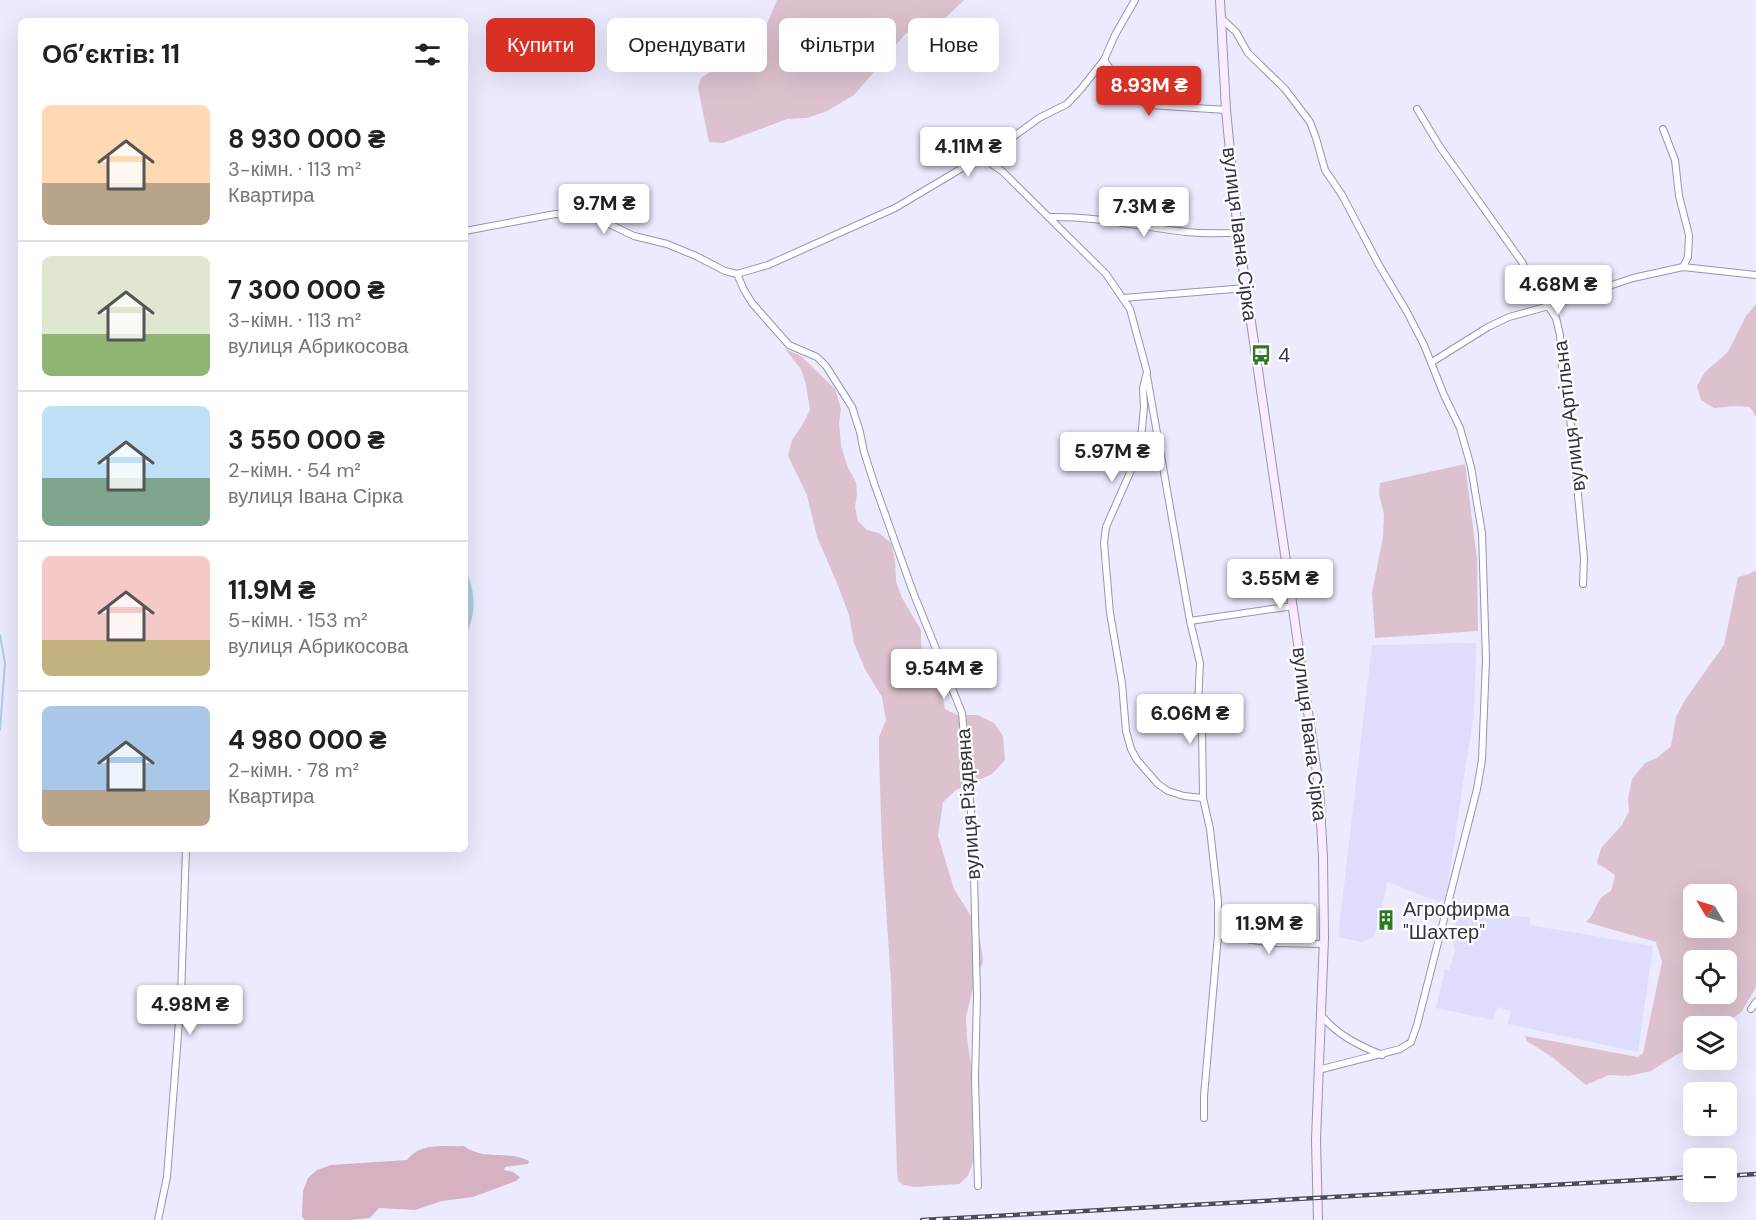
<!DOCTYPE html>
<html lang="uk">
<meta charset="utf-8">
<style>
body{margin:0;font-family:"DM Sans",sans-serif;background:#f6f6f6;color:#202124;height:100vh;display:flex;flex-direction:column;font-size:22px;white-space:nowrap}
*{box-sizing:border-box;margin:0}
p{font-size:20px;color:#757577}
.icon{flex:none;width:33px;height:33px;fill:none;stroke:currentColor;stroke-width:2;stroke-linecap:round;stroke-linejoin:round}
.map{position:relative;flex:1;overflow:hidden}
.drawer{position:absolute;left:18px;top:18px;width:450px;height:834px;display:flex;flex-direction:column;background:#fff;border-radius:9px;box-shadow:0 6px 24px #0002}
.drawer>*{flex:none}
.hud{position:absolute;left:486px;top:18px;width:570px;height:54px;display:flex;gap:12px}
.needle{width:39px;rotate:308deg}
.controls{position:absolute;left:1683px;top:884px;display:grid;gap:12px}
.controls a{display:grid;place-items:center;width:54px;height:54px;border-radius:9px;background:#fff;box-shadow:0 6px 24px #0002;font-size:30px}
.price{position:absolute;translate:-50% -51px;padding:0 14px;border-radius:6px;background:#fff;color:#222;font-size:20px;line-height:39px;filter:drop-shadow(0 2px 3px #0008)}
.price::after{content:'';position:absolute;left:50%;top:36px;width:18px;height:14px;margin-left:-9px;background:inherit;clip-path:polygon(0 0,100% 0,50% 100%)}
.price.on{background:#d93025;color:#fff}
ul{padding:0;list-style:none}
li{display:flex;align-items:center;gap:18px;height:150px;padding:0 24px}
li+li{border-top:2px solid #e0e0e0}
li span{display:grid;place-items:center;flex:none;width:168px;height:120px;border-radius:9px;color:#555}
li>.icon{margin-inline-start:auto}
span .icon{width:72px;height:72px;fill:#fffc;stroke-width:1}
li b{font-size:26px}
h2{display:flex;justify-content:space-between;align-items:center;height:72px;padding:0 24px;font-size:26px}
.chip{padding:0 21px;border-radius:9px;background:#fff;box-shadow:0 6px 24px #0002;font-size:21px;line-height:54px}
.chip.on{background:#d93025;color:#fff}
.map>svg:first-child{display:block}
.built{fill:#dfddfd}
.green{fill:#ddc1ce;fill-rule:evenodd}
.forest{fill:#d5b1c2}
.water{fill:#a9cee1}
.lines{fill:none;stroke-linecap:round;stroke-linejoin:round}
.stream{stroke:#a9cee1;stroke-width:2}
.street-casing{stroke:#9694b2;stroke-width:8}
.secondary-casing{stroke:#9694b2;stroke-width:10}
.street{stroke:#fff;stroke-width:6}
.secondary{stroke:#faecfe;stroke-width:8}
.rail-casing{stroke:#4c4b59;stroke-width:4.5}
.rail{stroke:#fff;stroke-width:2;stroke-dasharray:7;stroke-linecap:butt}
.labels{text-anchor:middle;stroke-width:4.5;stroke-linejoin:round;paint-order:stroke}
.street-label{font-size:20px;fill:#343340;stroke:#fff}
.poi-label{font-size:20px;fill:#343340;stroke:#fff;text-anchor:start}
</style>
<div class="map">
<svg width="1756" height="1220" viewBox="0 0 1756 1220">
<rect width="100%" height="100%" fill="#eceafe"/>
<g class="built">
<path d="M1476,643l-2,69 -28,184 -2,4 -5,2 -52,-20 -3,17 -10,38 -13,5 -23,-5 34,-292z"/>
<path d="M1456,914l23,7 1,-4h5l-1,-3 46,3v8l123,21 -15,106 -130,-28 3,-13 -14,-4 -4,13 -57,-12 9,-39 4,1 6,-19 -3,-14z"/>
</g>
<g class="green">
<path d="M777,0h187l-27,26 -14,9 -17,-2 -10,12 -2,11 -14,9 -26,30 -27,16 -20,7 -20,1 -64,24 -14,-1 -11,-54 3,-10 61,-42z"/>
<path d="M1756,304v113l-6,-10 -15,-1 -21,2 -13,-8 -4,-14 8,-14 23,-20 18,-36z"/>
<path d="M785,349l16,7 34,33 6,20 -2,14 2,23 7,22 8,14 1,12 -2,13 3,14 9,9 12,3 12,10 4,17 1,21 6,17 19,32v13l2,16 18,30 4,20 12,6h21l16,8 9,13 2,24 -13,14 -36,16 -13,12 -5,34 16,53 20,32 7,24 2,17 -9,22 -8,33 1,21 4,27 2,97 -5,14 -9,8 -45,3 -10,-2 -6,-4 -1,-9 -6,-189 -9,-136 -3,-94v-16l7,-17 -4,-23 -17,-28 -11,-26 -5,-28 -12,-32 -20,-46 -10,-42 -19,-39 4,-16 11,-16 7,-14 -4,-25 -5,-16z"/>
<path d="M1465,464l12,95 1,72 -103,7 -3,-45 11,-56 1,-23 -5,-20 1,-11z"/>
<path d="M1756,570v417l-14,24 -18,15h-30l-1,21 -17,8 -25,16 -22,5 -20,-1 -23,10 -34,-28 -25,-16 -2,-5 113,21 5,-4 19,-91 -6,-20 -70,-20c13,-12 7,-22 25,-31l4,-16 -18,-12 4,-15 21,-23 7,-14 -1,-12 4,-20 13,-16 12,-5 14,-12 5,-29 9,-17 39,-55 14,-68 11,-3zM1694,894h32v33h-32zM1694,960h32v33h-32z"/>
</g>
<path class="forest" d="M464,1146c20,15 44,4 65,15l-1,3 -23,3 -1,3 9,2 7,5 -4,4 -43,16 -31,4 -27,9 -36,-2 -9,10 -21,2h-44l-3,-3 1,-26 5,-13 9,-8 14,-5 76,-5c14,-18 37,-13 57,-14z"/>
<path class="water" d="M465,567c11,29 12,43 0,71z"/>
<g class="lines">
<path class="stream" d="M0,635l5,28 -5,67"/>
<g class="street-casing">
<g id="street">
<path d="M1221,18l15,14 12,21 37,36 25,33 6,16 9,32 17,25 37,70 28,47 17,33 20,50 16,33 11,39 11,66 4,127 -4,100 -5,29 -60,236 -6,17 -11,7 -82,21"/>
<path d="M1104,60c11,17 26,39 46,45l76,5"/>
<path d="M1417,109l23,38 82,115 7,15 27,41 4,17 2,34 10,63 12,126 -1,26"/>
<path d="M1663,129l12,31 4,36 10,39 -1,22 -5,10"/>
<path d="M982,157l21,15 103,102 24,35 17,63 -4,16 1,19 -4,43 -34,77 -2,16 6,70 12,70 4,48 5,18 6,11 21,24 10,7 16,5 19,2"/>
<path d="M1049,217c46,-1 92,10 138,15 17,2 34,1 51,1"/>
<path d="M465,231l90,-17 26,1 24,7 29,14 33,8 29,12 29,15 12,3 31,-9 127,-57 111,-66 33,-24 28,-14 14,-15 23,-29 11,-25 20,-35"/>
<path d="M737,274l7,16 8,13 37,42 28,12 9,9 26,41 8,25 4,20 10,31 39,109 49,121 11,122 4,161 -2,83 3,107"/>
<path d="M1123,298l123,-10"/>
<path d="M1432,362l56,-35 21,-10 40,-11 84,-28 50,-11 73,8"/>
<path d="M1147,376l43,245 10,42 -2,40 4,26 1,69 7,31 8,72v34l-14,161v22"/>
<path d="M1190,621l103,-15"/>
<path d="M1218,935l56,8 50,1"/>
<path d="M1751,1009l5,-7"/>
<path d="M1321,1015c16,20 37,30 61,40"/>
<path d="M158,1220l9,-43 14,-181 5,-147"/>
</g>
</g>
<g class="secondary-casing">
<path id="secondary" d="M1220,0l6,110 12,123 81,554 4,71 1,80 -8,202 2,80"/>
</g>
<use href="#street" class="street"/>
<use href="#secondary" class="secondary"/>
<g class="rail-casing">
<g id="rail">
<path d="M1726,1176l30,-2"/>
<path d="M922,1220l772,-43"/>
</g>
</g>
<use href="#rail" class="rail"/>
</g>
<defs>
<g id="bus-bare" transform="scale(1.62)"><path d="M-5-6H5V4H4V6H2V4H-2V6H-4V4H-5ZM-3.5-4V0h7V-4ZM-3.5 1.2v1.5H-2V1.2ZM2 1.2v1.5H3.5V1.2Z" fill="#2d7920" stroke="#fff" stroke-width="2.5" paint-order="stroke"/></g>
<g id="building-bare" transform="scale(1.62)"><path d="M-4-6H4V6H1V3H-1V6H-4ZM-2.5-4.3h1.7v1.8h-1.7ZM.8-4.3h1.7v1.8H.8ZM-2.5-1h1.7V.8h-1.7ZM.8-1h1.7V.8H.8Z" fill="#2d7920" stroke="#fff" stroke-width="2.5" paint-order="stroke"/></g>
</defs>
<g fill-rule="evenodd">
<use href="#bus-bare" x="1261" y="355"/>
<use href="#building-bare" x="1386" y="920"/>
</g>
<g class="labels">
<g class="street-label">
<text transform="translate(1240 234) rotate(83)" y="7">вулиця Івана Сірка</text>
<text transform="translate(1569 416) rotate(-97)" y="7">вулиця Артільна</text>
<text transform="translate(1310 734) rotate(83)" y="7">вулиця Івана Сірка</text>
<text transform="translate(968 804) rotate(-94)" y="7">вулиця Різдвяна</text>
</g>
<g class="poi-label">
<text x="1278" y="362">4</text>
<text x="1403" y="916">Агрофирма<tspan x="1403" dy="23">"Шахтер"</tspan></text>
</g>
</g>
</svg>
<div class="controls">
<a><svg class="needle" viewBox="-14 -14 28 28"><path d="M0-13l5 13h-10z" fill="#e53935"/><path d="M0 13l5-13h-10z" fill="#757577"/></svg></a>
<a><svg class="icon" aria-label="locate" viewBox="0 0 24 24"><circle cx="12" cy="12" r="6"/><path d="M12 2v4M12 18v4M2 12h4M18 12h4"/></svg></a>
<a><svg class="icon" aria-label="layers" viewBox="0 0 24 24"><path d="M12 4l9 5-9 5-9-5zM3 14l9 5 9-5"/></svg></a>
<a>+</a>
<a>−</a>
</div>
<b class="price on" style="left:1149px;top:117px">8.93M ₴</b>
<b class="price" style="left:968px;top:178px">4.11M ₴</b>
<b class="price" style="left:604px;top:235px">9.7M ₴</b>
<b class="price" style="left:1144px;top:238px">7.3M ₴</b>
<b class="price" style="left:1558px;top:316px">4.68M ₴</b>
<b class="price" style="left:1112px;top:483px">5.97M ₴</b>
<b class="price" style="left:1280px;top:610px">3.55M ₴</b>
<b class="price" style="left:944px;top:700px">9.54M ₴</b>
<b class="price" style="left:1190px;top:745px">6.06M ₴</b>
<b class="price" style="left:1269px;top:955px">11.9M ₴</b>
<b class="price" style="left:190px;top:1036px">4.98M ₴</b>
<div class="hud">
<a class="chip on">Купити</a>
<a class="chip">Орендувати</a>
<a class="chip">Фільтри</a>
<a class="chip">Нове</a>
</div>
<section class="drawer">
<h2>Об’єктів: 11<svg class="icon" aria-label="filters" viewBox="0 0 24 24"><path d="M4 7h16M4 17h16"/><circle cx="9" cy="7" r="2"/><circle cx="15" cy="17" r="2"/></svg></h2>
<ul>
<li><span style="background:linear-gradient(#ffd9b3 65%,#b9a48a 0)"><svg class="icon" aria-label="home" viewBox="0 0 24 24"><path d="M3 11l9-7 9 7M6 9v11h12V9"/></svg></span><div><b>8 930 000 ₴</b><p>3-кімн. · 113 m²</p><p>Квартира</p></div></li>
<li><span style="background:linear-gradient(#dfe7d0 65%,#8fb573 0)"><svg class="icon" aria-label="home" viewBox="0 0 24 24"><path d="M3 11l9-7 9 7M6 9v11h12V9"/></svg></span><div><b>7 300 000 ₴</b><p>3-кімн. · 113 m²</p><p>вулиця Абрикосова</p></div></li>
<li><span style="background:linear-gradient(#bfe0f5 60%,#7fa58c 0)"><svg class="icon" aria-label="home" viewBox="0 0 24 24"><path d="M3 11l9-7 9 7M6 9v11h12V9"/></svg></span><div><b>3 550 000 ₴</b><p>2-кімн. · 54 m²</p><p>вулиця Івана Сірка</p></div></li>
<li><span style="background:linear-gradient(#f6c9c9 70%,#c2b280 0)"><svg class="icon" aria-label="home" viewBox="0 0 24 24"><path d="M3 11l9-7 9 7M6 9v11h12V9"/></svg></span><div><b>11.9M ₴</b><p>5-кімн. · 153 m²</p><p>вулиця Абрикосова</p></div></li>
<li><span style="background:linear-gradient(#a9c7e8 70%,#b9a48a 0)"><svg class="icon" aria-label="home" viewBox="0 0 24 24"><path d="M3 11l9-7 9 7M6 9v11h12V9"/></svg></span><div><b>4 980 000 ₴</b><p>2-кімн. · 78 m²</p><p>Квартира</p></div></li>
</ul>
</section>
</div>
